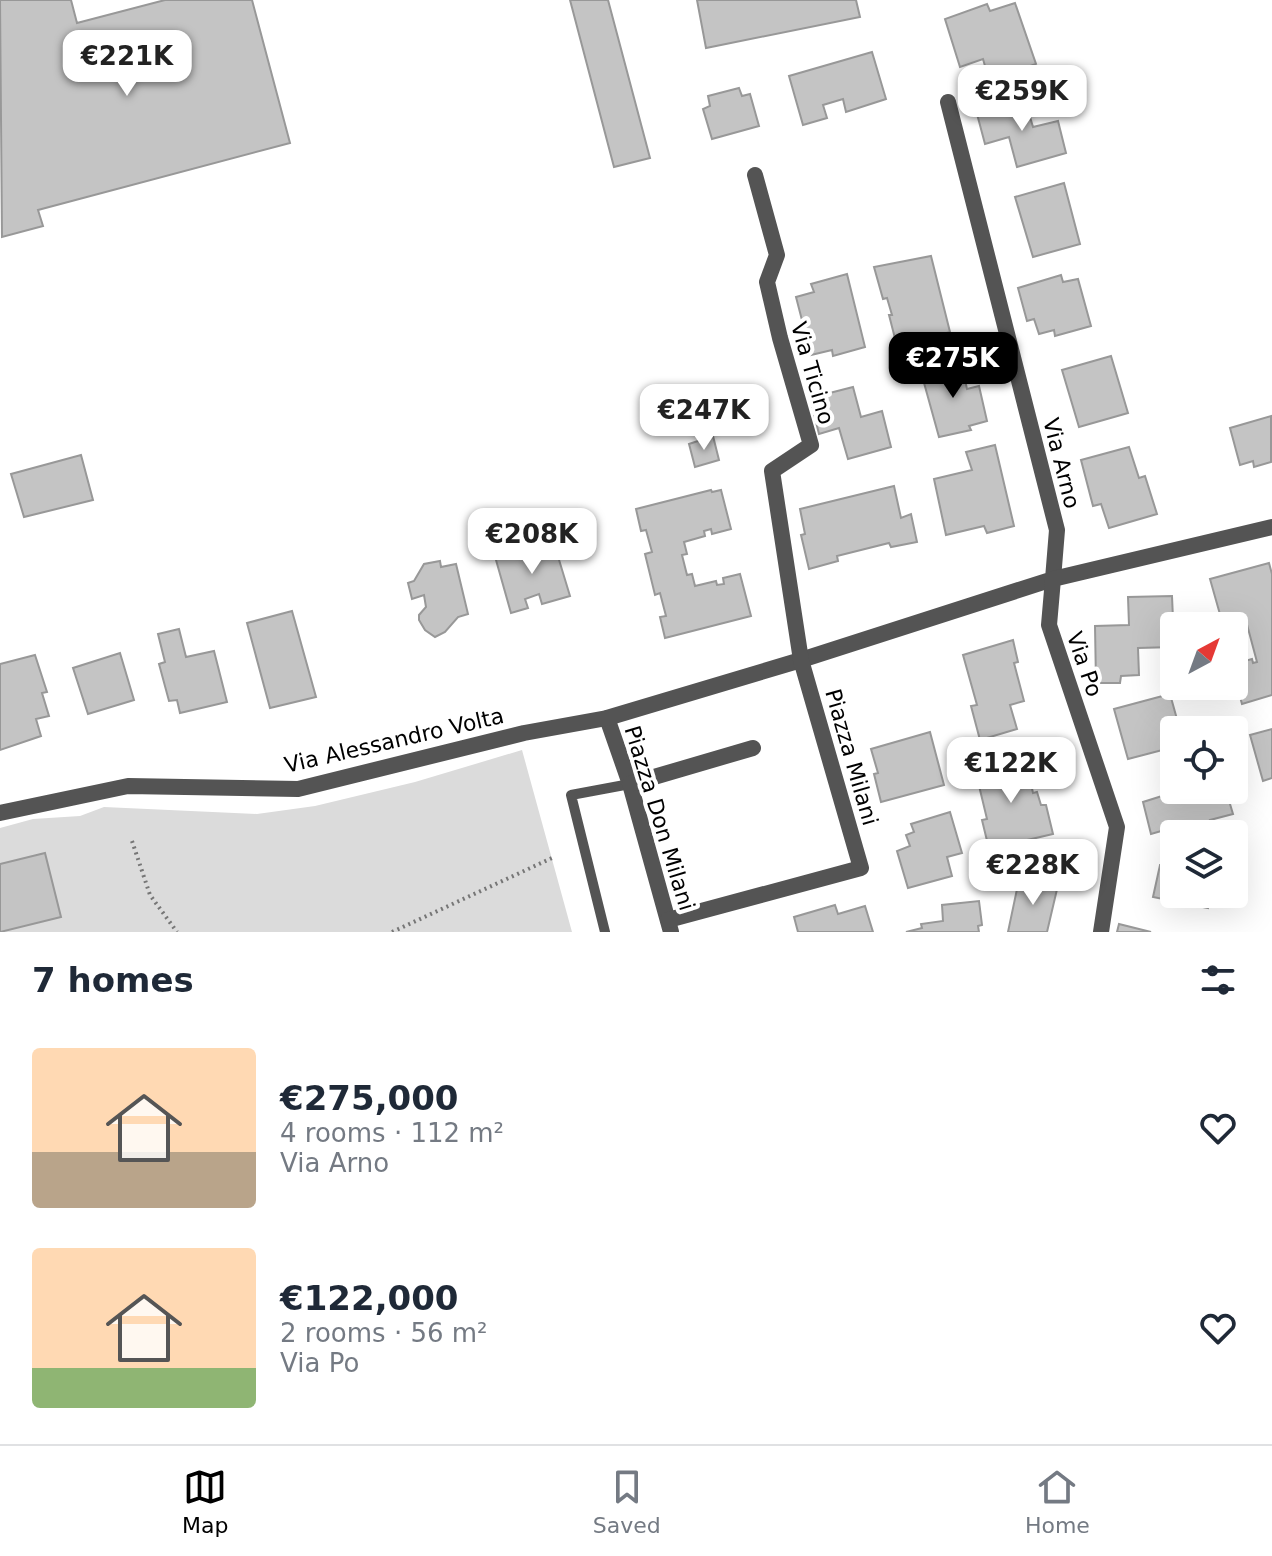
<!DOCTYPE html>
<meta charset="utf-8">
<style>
body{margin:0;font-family:"DejaVu Sans",sans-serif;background:#f6f6f7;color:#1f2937;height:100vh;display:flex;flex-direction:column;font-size:30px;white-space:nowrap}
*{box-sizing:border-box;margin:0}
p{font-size:26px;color:#747a83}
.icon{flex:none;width:44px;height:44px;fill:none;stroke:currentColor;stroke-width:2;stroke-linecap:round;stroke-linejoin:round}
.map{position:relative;height:932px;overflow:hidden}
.side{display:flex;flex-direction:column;background:#fff;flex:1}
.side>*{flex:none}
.needle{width:52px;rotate:41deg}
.fabs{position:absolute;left:1160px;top:612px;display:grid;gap:16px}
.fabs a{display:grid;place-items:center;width:88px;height:88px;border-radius:8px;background:#fff;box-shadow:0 8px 32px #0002;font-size:40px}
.price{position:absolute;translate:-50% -68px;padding:0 18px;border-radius:16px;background:#fff;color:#222;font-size:26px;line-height:52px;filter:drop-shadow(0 2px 4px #0008)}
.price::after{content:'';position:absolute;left:50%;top:48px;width:24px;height:18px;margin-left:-12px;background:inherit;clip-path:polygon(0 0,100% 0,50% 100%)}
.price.selected{background:#000;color:#fff}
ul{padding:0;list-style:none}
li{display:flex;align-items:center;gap:24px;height:200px;padding:0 32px}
li span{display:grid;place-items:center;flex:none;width:224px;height:160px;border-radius:8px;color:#555}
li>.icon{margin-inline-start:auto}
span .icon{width:96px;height:96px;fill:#fffc;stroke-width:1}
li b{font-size:34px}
h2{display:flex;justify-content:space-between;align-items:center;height:96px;padding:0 32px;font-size:34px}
.dock{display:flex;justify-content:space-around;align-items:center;height:112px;border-top:2px solid #e0e1e3;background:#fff;font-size:22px;color:#747a83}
.dock a{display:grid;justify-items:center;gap:4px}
.dock .selected{color:#000}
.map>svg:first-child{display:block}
.green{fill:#dbdbdb}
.building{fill:#c4c4c4;stroke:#989898;stroke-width:2}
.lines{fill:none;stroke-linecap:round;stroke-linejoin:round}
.path{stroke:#767676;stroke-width:4;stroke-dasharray:2 4;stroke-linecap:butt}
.service{stroke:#545454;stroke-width:10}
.minor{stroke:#545454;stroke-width:16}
.labels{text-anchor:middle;stroke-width:8;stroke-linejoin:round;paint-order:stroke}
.street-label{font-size:22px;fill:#000;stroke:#fff}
</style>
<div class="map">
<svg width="1272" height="932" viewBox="0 0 1272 932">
<rect width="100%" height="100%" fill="#fff"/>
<path class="green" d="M522,750l50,182h-572v-104l33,-9 47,-3 24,-9 153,7 58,-8 100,-24z"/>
<g class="building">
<path d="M0,0h71l6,23 88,-23h87l38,143 -252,67 5,16 -41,11z"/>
<path d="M570,0h38l42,158 -36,9z"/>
<path d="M697,0h159l4,17 -154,31z"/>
<path d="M1015,3l21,61 -47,16 -6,-21 -23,8 -15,-48 42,-15 3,7z"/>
<path d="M872,52l14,47 -40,13 -3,-13 -20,6 4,13 -24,7 -14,-49z"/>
<path d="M739,88l3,8 8,-2 9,32 -47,13 -9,-30 7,-3 -2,-10z"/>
<path d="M1025,100l8,27 25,-6 8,32 -49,14 -8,-30 -24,7 -8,-30z"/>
<path d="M1064,183l16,61 -47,13 -18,-60z"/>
<path d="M931,256l19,76 -21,6 1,5 -32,7 -9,-35h3l-5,-17 -4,1 -9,-32z"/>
<path d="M847,274l18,73 -32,9 -1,-6 -21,5 -15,-58 18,-5 -3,-8z"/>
<path d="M1061,275l2,7 15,-3 13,47 -36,10 -1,-6 -15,4 -5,-15 -7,2 -9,-33z"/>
<path d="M1111,356l17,57 -49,14 -17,-57z"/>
<path d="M961,362l6,27 12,-3 8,35 -18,5 2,4 -32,7 -18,-65z"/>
<path d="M853,387l8,30 21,-6 9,36 -43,12 -9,-31 -20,6 -9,-36z"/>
<path d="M1271,416v46l-17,5 -1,-6 -13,4 -10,-37z"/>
<path d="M713,436l6,24 -24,7 -6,-23z"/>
<path d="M995,445l19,81 -27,7 -3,-7 -38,9 -12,-56 38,-9 -6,-18z"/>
<path d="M1129,447l10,31 6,-2 12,38 -48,14 -8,-24 -8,2 -12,-46z"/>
<path d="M81,455l12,45 -69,17 -13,-43z"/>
<path d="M894,486l7,32 10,-4 6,28 -26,5 -2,-4 -52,13 1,5 -29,8 -8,-34 4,-1 -5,-25z"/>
<path d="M711,490l1,2 9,-2 10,39 -19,5 -1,-5 -7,2 1,5 -21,6 3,12 -5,1 5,20 5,-1 3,12 21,-5 1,4 7,-1 -1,-6 17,-4 11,42 -86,22 -5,-21 6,-1 -6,-23 -5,2 -10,-41 7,-2 -6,-22 -5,1 -5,-22z"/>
<path d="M553,540l17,56 -28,8 -3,-10 -14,5 3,9 -17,5 -17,-60 14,-5 2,10 17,-5 -1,-5z"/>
<path d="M440,561l1,6 15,-3 12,50 -10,3 -13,15 -10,5 -10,-7 -6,-10v-5l7,-8 -2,-12 -12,4 -4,-16 6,-2 10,-17z"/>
<path d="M1269,563l3,11v121l-30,9 -8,-29v-11l18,-5 1,4 4,-1 -12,-45 -22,8 -13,-46z"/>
<path d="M1172,596l1,23h13v7h-12v21l-36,1 1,27 -18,1 -1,7h-24l-1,-57 34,-1 -1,-28z"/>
<path d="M292,611l24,86 -46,11 -23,-85z"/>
<path d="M179,629l7,28 28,-6 13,51 -47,11 -3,-13 -8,1 -10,-37 6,-2 -7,-28z"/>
<path d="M1013,640l5,22 -4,1 10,38 -14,4 7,24 -37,11 -9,-34 6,-1 -14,-50z"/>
<path d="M120,653l14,47 -46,14 -15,-46z"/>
<path d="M35,655l12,37 -5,1 7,23 -13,3 5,17 -41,14v-86z"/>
<path d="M1170,694l10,36h-6v17l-46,12 -14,-50z"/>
<path d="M1272,729v49l-9,3 -13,-46z"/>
<path d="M930,732l14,53 -63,17 -7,-28 4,-1 -7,-24z"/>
<path d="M1025,756l8,37 4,-1 4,13h5l7,29 -30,7 2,4 -24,6 -1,-5 -11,3 -7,-29 5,-1 -12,-50z"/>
<path d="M1234,778l4,13 -11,3 6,20 -23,6 2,7 -23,7h-11l-3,-7 -24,7 -8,-32 38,-12h53z"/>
<path d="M950,812l12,41 -15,4 5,19 -44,12 -11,-37 13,-5 -4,-11 8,-3 -3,-8z"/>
<path d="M45,853l16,64 -61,15v-68z"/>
<path d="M1160,865l14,2v27h37l-3,14 -55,-11z"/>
<path d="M1026,878l32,7 -11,47h-39l9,-43 7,1z"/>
<path d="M979,901l3,24 -4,1 1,6h-73l16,-4 -1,-4 22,-3 -1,-16z"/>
<path d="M835,905l3,9 27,-8 8,26h-75l-4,-15z"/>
<path d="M1119,924l32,8h-34z"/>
</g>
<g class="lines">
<g class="path">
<path d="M132,841l18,54 27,37"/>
<path d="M392,932l160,-74"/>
</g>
<path class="service" d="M605,932l-34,-137 59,-11"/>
<g class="minor">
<path d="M607,718l23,66 41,148"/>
<path d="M630,784l123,-36"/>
<path d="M0,813l128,-27 170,3 226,-56 83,-15 194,-58 252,-81 4,-49 -109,-428"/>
<path d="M668,920l193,-52 -60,-208 -29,-189 39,-26 -31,-107 -13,-56 10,-27 -22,-80"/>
<path d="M1101,932l16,-105 -68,-202 4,-46 219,-52"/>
</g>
</g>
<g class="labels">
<g class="street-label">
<text transform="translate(813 373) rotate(74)" y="8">Via Ticino</text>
<text transform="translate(1062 463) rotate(76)" y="8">Via Arno</text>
<text transform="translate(1085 664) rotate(71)" y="8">Via Po</text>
<text transform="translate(394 740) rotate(-13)" y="8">Via Alessandro Volta</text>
<text transform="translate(852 757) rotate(74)" y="8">Piazza Milani</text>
<text transform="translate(660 818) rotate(73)" y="8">Piazza Don Milani</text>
</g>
</g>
</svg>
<div class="fabs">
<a><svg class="needle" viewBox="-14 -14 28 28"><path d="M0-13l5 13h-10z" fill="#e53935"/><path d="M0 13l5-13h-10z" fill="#747a83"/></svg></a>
<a><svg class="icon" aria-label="locate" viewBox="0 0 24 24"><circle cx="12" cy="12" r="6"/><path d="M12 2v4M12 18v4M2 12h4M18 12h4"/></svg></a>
<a><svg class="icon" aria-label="layers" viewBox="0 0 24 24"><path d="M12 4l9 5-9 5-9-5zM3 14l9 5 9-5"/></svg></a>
</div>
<b class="price" style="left:127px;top:98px">€221K</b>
<b class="price" style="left:1022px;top:133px">€259K</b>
<b class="price selected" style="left:953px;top:400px">€275K</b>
<b class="price" style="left:704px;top:452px">€247K</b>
<b class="price" style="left:532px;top:576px">€208K</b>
<b class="price" style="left:1011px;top:805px">€122K</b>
<b class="price" style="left:1033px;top:907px">€228K</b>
</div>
<section class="side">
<h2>7 homes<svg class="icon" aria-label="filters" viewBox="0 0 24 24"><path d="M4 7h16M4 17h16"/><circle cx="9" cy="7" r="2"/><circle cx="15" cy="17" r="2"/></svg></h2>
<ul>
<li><span style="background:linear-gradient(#ffd9b3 65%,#b9a48a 0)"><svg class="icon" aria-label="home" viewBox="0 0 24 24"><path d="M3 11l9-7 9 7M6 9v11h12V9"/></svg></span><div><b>€275,000</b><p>4 rooms · 112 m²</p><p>Via Arno</p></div><svg class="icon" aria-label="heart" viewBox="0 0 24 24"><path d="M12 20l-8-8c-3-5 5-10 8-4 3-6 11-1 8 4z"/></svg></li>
<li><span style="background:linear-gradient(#ffd9b3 75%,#8fb573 0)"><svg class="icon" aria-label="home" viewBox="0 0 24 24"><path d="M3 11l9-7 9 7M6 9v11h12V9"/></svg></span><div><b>€122,000</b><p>2 rooms · 56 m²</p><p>Via Po</p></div><svg class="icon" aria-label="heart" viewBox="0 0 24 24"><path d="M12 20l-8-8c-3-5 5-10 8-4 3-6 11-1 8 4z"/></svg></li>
</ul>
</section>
<nav class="dock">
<a class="selected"><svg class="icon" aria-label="map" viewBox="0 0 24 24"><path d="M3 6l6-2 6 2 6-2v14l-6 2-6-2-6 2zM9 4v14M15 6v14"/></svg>Map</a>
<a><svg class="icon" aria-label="saved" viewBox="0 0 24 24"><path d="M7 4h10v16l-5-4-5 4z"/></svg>Saved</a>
<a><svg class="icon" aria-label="home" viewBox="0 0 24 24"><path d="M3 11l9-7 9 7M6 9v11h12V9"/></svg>Home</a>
</nav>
